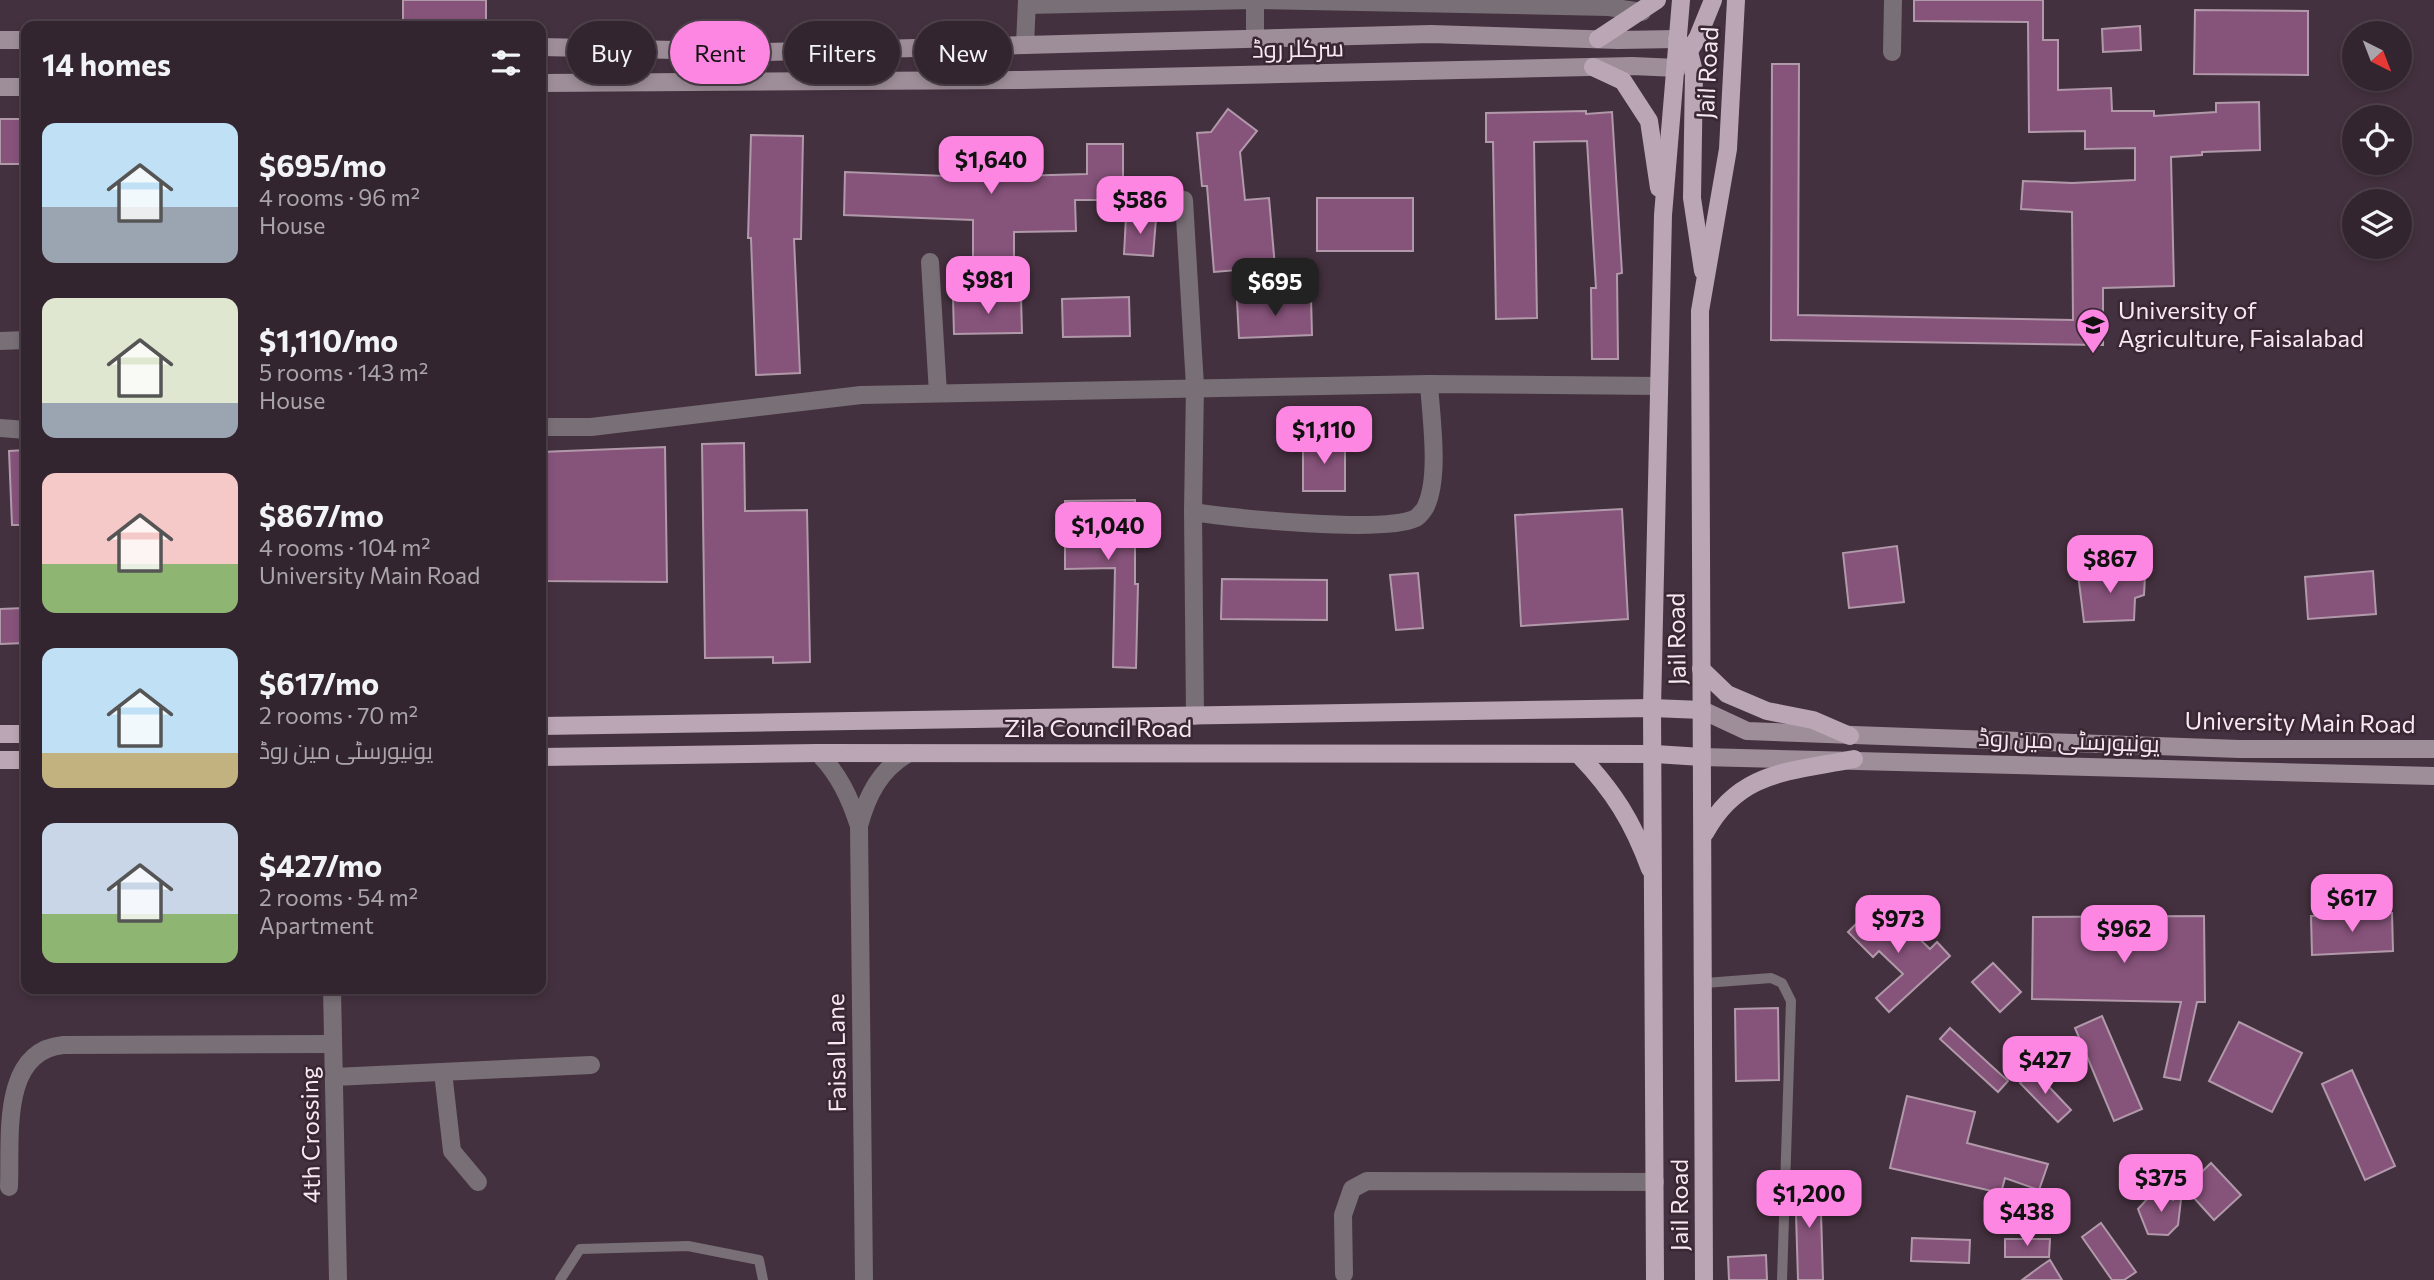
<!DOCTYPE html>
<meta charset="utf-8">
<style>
body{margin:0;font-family:Commissioner,Cairo,sans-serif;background:#3b2d37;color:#f1f3f6;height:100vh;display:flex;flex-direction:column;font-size:26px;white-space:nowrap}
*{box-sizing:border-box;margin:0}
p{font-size:23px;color:#a9a5aa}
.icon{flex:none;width:38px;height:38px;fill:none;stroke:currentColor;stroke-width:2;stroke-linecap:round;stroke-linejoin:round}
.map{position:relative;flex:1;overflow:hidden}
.details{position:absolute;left:21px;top:21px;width:525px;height:973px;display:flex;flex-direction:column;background:#33252f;border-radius:14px;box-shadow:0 4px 10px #0003,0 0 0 2px #4e424b}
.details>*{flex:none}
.top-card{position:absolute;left:567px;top:21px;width:665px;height:63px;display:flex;gap:14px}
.needle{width:46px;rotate:138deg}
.buttons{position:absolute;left:2342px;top:21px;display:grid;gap:14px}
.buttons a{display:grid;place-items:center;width:70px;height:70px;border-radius:50%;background:#33252f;box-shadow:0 4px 10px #0003,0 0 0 2px #4e424b;font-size:35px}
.price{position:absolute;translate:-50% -60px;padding:0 16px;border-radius:14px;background:#fd86e2;color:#111;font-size:23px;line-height:46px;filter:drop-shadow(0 2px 4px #0008)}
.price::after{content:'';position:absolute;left:50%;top:42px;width:21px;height:16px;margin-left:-10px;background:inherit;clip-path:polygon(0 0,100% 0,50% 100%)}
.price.current{background:#222;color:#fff}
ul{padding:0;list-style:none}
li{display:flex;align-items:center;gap:21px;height:175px;padding:0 21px}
li span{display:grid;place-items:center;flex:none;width:196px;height:140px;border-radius:14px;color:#555}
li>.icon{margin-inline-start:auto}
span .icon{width:84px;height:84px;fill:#fffc;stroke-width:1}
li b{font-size:30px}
h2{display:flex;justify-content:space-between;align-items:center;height:84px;padding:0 21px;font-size:30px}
.pill{padding:0 24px;border-radius:32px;background:#33252f;box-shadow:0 4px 10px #0003,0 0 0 2px #4e424b;font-size:24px;line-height:63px}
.pill.current{background:#fd86e2;color:#111}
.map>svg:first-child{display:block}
.building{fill:#86537a;stroke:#b199aa;stroke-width:2}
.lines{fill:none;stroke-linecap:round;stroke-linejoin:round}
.lane{stroke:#796f76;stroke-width:10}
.street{stroke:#796f76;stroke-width:18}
.secondary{stroke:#9e8e99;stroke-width:18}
.primary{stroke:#baa6b4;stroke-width:18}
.labels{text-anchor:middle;stroke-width:5;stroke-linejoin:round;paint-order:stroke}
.street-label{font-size:24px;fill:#f6e9f2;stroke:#392734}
.poi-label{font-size:24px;fill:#f6e9f2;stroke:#392734;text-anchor:start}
</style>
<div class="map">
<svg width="2434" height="1280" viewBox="0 0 2434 1280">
<rect width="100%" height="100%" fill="#44313f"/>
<g class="building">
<rect x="403" y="0" width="83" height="26"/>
<path d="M1914,0h129v40h15v50l53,-2 1,23h42v5l62,-4v-9l43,-1 1,48 -58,2v3l-31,2 3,129 -71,2v57l-332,-5 1,-276h27l-1,251 275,5 -1,-108 -51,-3 2,-28 49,2 63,-3v-32l-50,1v-18l-56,1 -1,-110 -114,-1z"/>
<path d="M2195,10l113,1v64l-114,-1z"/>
<path d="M2140,26l1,24 -38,2 -1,-23z"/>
<path d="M1228,109l29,22 -17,21 5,48 24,-2 6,69 -61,5 -7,-86h-5l-5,-53 14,-1z"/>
<path d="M1586,111v3l26,-2 10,161 -5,1 1,85h-26l-1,-71h5l-9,-147 -53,1 3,176 -41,1 -3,-177h-7v-29z"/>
<path d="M0,119h24l-1,45h-23z"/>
<path d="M751,135l52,1 -2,103h-7l6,134 -44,2 -5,-137h-3z"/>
<path d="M1087,144h36v56h-48l1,31 -62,1v26h-41v-38l-129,-5 1,-43 127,5v-32h42v31l73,-2z"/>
<rect x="1317" y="198" width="96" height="53"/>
<path d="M1126,217l30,2 -3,37 -29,-2z"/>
<path d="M1021,297l1,36 -68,1 -1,-36z"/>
<path d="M1129,297l1,39 -67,1 -1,-38z"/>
<path d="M1311,297l1,38 -73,3 -2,-37z"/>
<rect x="1303" y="440" width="42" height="51"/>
<path d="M744,443l1,68 62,-1 3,152 -37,1v-6l-68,1 -3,-214z"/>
<path d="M665,447l2,135 -126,-1v-129z"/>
<path d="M26,450v75h-14l-3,-74z"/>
<path d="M1135,500v84h3l-2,84 -23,-1 2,-99 -50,1v-68z"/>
<path d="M1622,509l6,110 -107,7 -6,-111z"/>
<path d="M1897,546l7,56 -55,6 -6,-55z"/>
<path d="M2128,570l1,6h16l-1,19 -9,3 -1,22 -50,2 -6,-48z"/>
<path d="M2373,571l3,43 -68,5 -3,-42z"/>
<path d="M1418,573l5,55 -27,2 -6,-55z"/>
<path d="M1222,579l105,1v40l-106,-1z"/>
<path d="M24,608l1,35 -25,1v-35z"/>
<path d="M1873,907l25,24 6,-7 26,25 7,-7 13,14 -61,56 -13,-14 27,-24 -24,-23 -6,6 -25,-25z"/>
<path d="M2392,913l1,38 -81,4 -1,-39z"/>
<path d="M2204,916l1,86h-8l-17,78 -16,-3 17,-75 -149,-3 1,-82z"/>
<path d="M1993,963l28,29 -21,20 -28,-30z"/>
<path d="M1778,1008l1,72 -43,1 -1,-72z"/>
<path d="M2102,1016l40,93 -28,12 -39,-93z"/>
<path d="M2239,1022l63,31 -30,59 -63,-31z"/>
<path d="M1950,1028l58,53 -10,11 -58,-53z"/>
<path d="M2033,1070l38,40 -13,12 -38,-39z"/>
<path d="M2352,1070l43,96 -30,14 -43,-96z"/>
<path d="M1907,1096l68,16 -8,31 81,21 -9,26 -34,-12 -4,15 -111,-25z"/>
<path d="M2211,1163l30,32 -27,25 -29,-32z"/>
<path d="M1820,1179l3,101h-25l-3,-100z"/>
<path d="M2182,1191l-4,34 -10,10 -20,-1 -10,-25 12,-13 18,-2 5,6z"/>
<path d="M2101,1223l35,49 -12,8h-12l-30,-43z"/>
<path d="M1912,1238l58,2 -1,23 -58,-2z"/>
<path d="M2005,1239h45l-1,18h-44z"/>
<path d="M1766,1255l1,25h-38l-1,-23z"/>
<path d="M2050,1260l12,20h-40l19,-14z"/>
</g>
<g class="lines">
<g class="lane">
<path d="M1705,983l66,-5 11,5 9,18 -9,279"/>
<path d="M560,1280l20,-31 108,-3 71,14 4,20"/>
</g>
<g class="street">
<path d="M1255,0v38"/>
<path d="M1257,0l352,7 33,5"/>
<path d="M1027,5l226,-5"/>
<path d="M1025,45l2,-45"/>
<path d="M1892,52l1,-52"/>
<path d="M1184,200l11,186 -2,126c40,6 191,22 223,6 3,-2 9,-9 10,-12 14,-30 5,-89 3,-122"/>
<path d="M930,262l8,131"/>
<path d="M0,341l26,-1"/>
<path d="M541,427h50l270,-32 568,-11 230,2"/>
<path d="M0,428l26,2"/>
<path d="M1193,512l2,204"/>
<path d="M818,753c21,21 32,45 41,73"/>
<path d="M332,989l6,291"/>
<path d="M443,1072l9,79 26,31"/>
<path d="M334,1077l257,-12"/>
<path d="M9,1187c2,-49 -9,-136 54,-142l270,-1"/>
<path d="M1344,1274l-1,-59 9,-26 15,-8 288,1"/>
<path d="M864,1280l-5,-454c8,-30 21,-57 50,-73"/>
</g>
<g class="secondary">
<path d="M0,40h26"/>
<path d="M541,47l225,5 665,-18 187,6 59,-1"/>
<path d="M541,83l480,-3 611,-14 46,2"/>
<path d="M0,87h26"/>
<path d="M1702,710l45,21 492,18h195"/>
<path d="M1702,757l732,19"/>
</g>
<g class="primary">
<path d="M1598,39l59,-39"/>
<path d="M1677,39l12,13 5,20 -2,126 11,73"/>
<path d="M1684,59l14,-22 15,-37"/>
<path d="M1593,67l30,14 26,40 10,67"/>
<path d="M1701,669l26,25 40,17 46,9 37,16"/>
<path d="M541,726l1111,-18 50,2"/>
<path d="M0,734h26"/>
<path d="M1578,754c35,36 55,68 72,115"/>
<path d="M541,757l277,-4 837,1 47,3"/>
<path d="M0,760h26"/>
<path d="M1705,833c34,-63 85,-61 149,-74"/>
<path d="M1655,1280l-3,-572 11,-493 18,-215"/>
<path d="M1704,1280l-4,-969 28,-162 8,-149"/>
</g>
</g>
<defs>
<g id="university-pin" transform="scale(1.75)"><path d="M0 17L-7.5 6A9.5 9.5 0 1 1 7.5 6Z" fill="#fd86e2" stroke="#392734"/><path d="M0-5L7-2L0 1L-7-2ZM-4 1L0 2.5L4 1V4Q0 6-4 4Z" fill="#111"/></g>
</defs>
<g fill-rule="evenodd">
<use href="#university-pin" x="2093" y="325"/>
</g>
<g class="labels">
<g class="street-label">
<text transform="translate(1298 49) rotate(-1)" y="8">سرکلر روڈ</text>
<text transform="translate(1708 73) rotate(-87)" y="8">Jail Road</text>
<text transform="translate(1677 639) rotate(-91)" y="8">Jail Road</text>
<text transform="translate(2300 723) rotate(1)" y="8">University Main Road</text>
<text x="1098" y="737">Zila Council Road</text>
<text transform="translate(2069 741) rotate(2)" y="8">یونیورسٹی مین روڈ</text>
<text transform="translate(837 1053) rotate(-91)" y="8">Faisal Lane</text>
<text transform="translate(311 1135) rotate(-91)" y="8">4th Crossing</text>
<text transform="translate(1680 1205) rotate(-90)" y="8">Jail Road</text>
</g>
<g class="poi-label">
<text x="2118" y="319">University of<tspan x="2118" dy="28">Agriculture, Faisalabad</tspan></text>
</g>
</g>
</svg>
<div class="buttons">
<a><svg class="needle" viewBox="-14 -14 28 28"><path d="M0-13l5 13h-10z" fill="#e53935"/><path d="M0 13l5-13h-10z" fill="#a9a5aa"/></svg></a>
<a><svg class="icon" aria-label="locate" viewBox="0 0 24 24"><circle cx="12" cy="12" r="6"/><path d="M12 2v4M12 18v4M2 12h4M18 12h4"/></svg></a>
<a><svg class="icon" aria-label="layers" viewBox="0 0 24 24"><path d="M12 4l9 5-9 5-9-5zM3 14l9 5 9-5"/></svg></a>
</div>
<b class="price" style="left:991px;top:196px">$1,640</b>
<b class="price" style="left:1140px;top:236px">$586</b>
<b class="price" style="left:988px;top:316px">$981</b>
<b class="price current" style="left:1275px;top:318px">$695</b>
<b class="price" style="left:1324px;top:466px">$1,110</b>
<b class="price" style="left:1108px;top:562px">$1,040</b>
<b class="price" style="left:2110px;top:595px">$867</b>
<b class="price" style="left:2352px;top:934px">$617</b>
<b class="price" style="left:1898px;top:955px">$973</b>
<b class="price" style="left:2124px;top:965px">$962</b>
<b class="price" style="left:2045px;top:1096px">$427</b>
<b class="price" style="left:2161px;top:1214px">$375</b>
<b class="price" style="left:1809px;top:1230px">$1,200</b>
<b class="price" style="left:2027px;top:1248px">$438</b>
<div class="top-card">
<a class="pill">Buy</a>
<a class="pill current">Rent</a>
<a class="pill">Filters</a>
<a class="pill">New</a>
</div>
<section class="details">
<h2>14 homes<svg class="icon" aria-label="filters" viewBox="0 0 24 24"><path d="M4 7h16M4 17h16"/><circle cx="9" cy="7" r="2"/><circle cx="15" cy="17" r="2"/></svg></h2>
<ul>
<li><span style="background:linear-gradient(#bfe0f5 60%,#9aa5b1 0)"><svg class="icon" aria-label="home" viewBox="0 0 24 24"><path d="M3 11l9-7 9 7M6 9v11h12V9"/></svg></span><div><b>$695/mo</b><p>4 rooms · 96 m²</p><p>House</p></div></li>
<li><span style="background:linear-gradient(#dfe7d0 75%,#9aa5b1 0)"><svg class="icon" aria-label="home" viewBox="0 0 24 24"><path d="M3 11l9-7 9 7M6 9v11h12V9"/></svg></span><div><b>$1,110/mo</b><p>5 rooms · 143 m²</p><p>House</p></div></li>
<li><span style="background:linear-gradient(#f6c9c9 65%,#8fb573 0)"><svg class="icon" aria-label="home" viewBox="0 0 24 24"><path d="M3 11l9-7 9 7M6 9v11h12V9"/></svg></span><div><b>$867/mo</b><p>4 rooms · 104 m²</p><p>University Main Road</p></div></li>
<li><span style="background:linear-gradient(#bfe0f5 75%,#c2b280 0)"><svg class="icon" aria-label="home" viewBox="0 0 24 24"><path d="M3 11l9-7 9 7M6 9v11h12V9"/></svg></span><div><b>$617/mo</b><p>2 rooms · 70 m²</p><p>یونیورسٹی مین روڈ</p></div></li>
<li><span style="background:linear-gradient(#c9d6e8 65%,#8fb573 0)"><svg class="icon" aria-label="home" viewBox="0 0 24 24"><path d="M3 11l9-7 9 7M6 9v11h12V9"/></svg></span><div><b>$427/mo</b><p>2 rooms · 54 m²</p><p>Apartment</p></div></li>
</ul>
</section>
</div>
